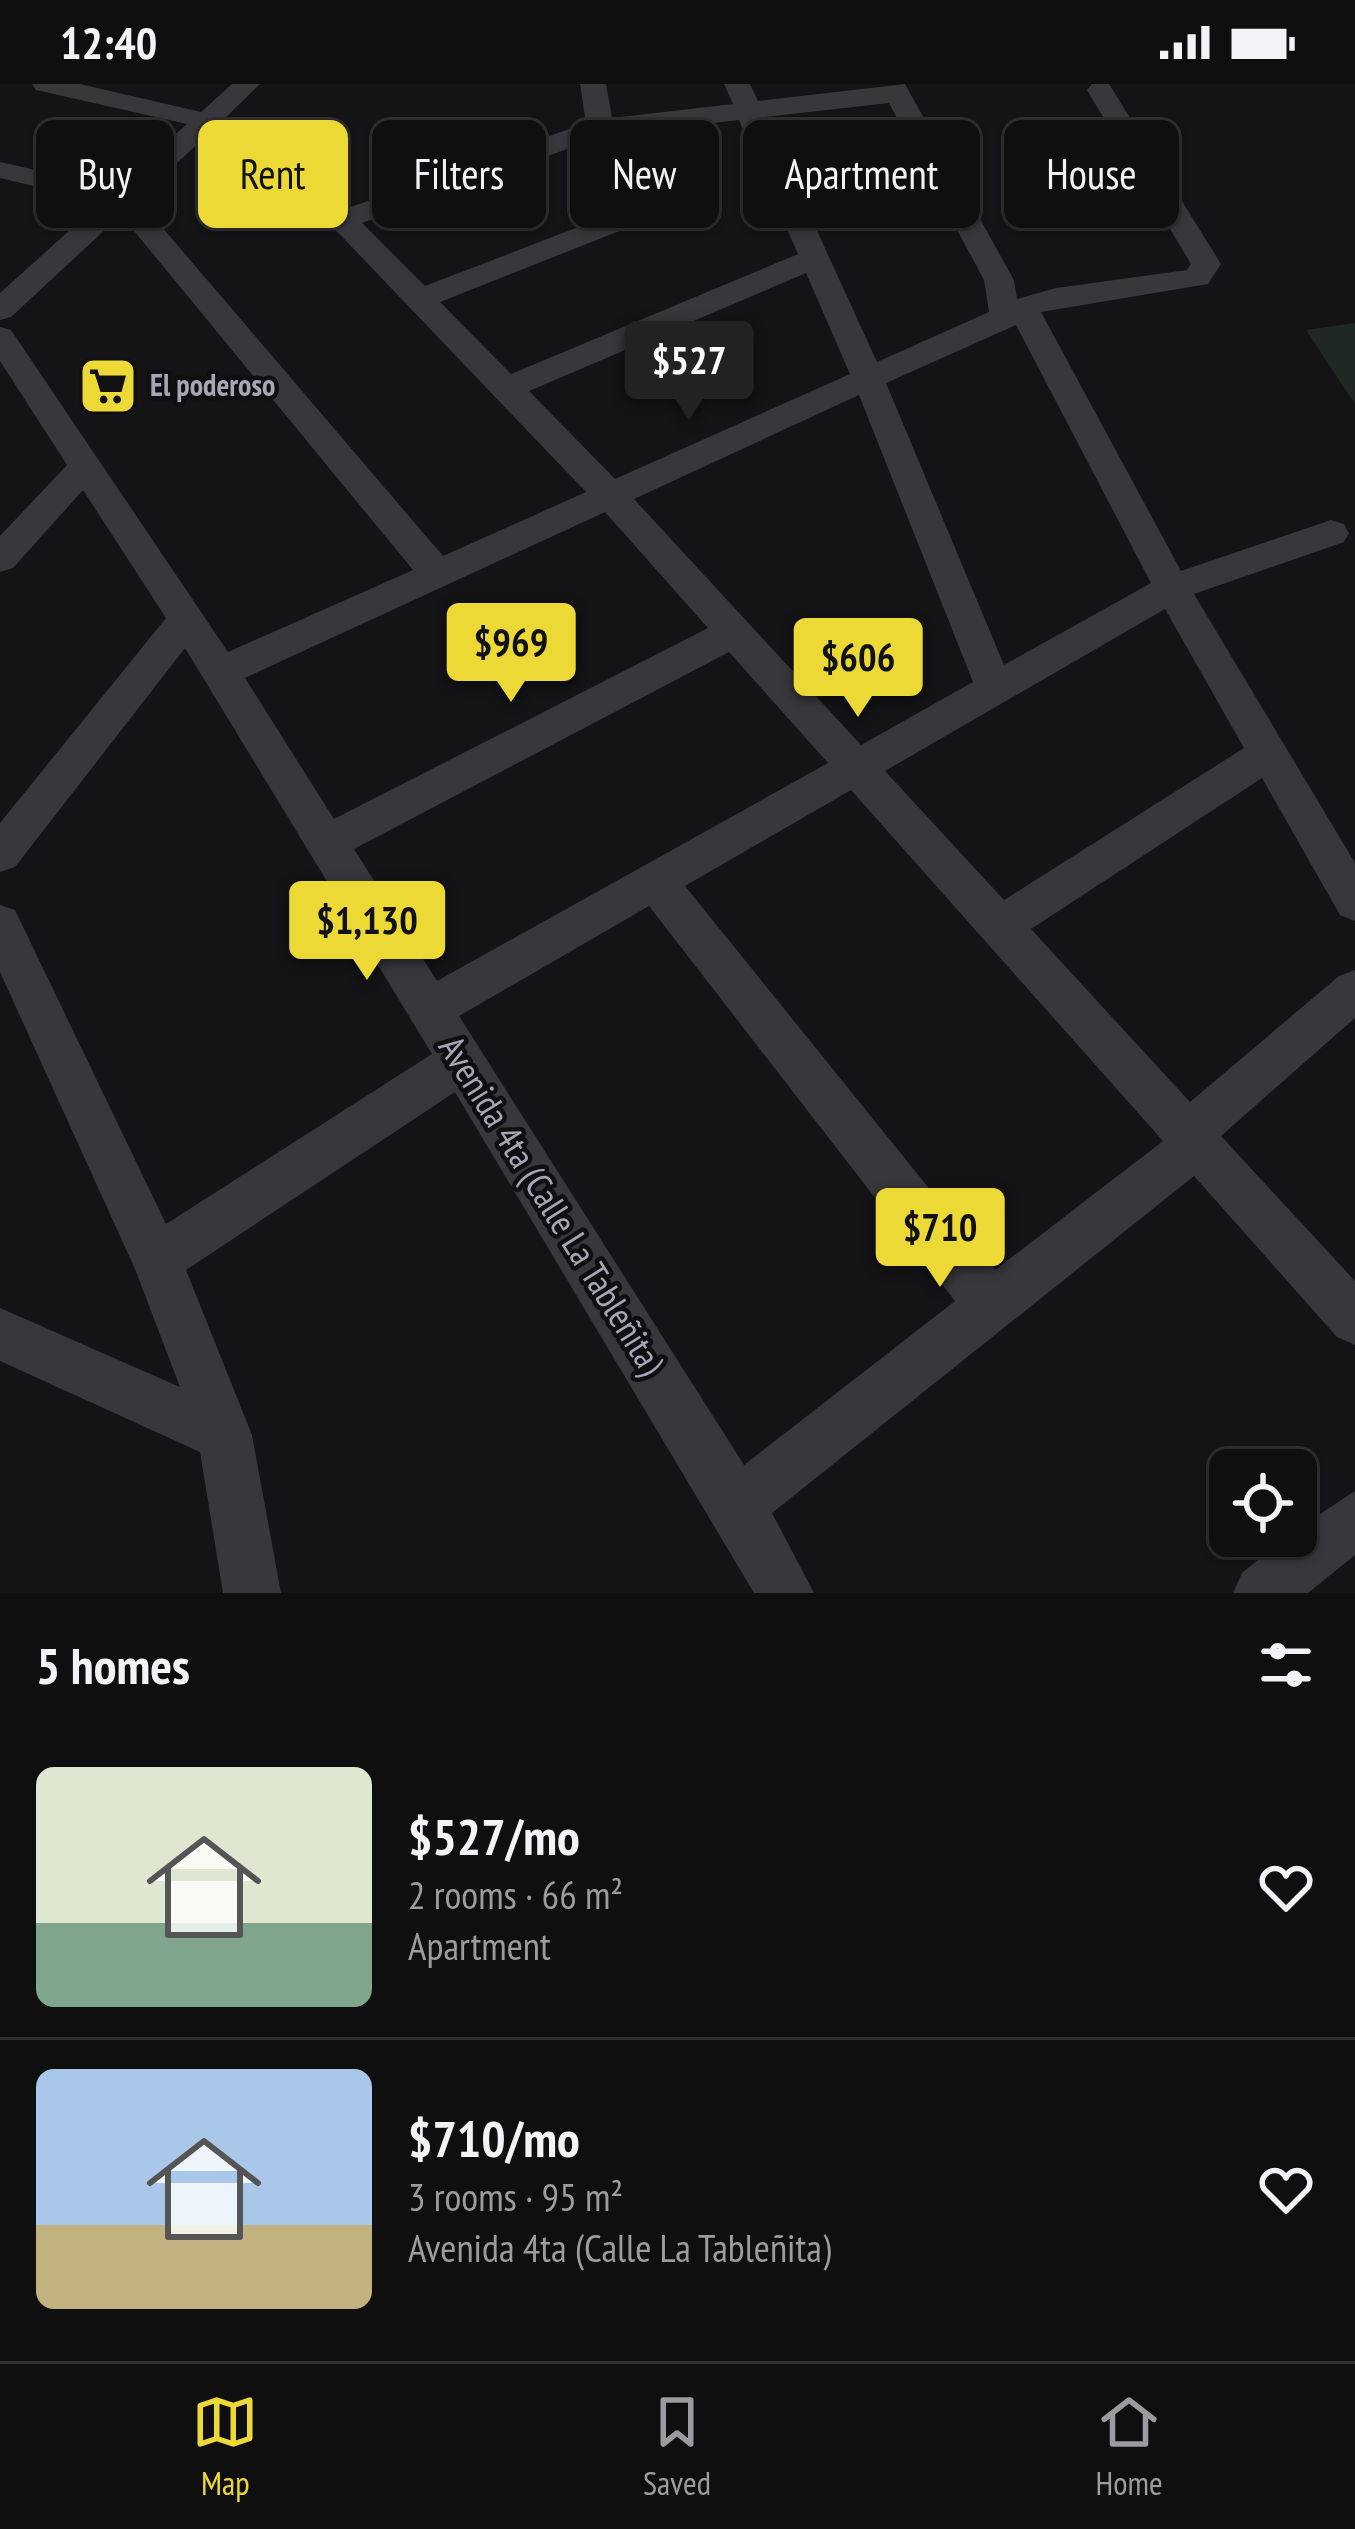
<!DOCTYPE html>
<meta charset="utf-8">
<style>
body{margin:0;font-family:"PT Sans Narrow",sans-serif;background:#181819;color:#f1f3f6;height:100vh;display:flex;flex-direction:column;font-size:45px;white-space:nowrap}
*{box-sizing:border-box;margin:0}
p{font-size:39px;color:#9b9c9f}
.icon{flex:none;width:66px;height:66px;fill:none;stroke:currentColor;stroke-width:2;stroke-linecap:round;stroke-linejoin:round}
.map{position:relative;height:1509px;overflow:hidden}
.panel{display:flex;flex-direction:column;background:#0f0f10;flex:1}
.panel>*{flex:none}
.hud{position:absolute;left:36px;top:36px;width:1284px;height:108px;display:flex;gap:24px}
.controls{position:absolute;left:1209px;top:1365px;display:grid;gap:24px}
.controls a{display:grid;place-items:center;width:108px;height:108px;border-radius:18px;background:#0f0f10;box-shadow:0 3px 9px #0004,0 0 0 3px #2f2f30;font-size:60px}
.price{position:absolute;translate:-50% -102px;padding:0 27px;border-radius:12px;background:#ecd935;color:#111;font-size:39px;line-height:78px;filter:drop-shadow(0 3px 6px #0008)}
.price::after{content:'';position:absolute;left:50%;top:72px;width:36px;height:27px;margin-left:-18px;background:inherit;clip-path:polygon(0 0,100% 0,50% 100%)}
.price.on{background:#222;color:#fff}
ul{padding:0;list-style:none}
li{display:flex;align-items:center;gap:36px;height:300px;padding:0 36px}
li+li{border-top:3px solid #2f2f30}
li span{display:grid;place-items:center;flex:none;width:336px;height:240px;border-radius:18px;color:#555}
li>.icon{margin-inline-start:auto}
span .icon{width:144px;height:144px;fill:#fffc;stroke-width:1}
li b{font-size:51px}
h2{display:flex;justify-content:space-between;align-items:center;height:144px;padding:0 36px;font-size:51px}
.chip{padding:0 42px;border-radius:18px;background:#0f0f10;box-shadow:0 3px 9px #0004,0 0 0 3px #2f2f30;font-size:42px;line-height:108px}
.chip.on{background:#ecd935;color:#111}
.status{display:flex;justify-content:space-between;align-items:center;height:84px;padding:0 60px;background:#0f0f10;direction:ltr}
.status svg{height:33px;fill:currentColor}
.menu{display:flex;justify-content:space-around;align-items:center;height:168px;border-top:3px solid #2f2f30;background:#0f0f10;font-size:33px;color:#9b9c9f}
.menu a{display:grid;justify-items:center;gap:6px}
.menu .on{color:#ecd935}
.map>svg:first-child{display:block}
.green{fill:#202823}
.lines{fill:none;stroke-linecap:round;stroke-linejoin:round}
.minor{fill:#37373c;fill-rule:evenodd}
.labels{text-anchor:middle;stroke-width:9;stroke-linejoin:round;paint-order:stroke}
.far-poi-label{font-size:30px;font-weight:bold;fill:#a6a7b6;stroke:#0f0f11;text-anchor:start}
.street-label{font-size:36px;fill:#a6a7b6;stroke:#0f0f11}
</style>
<div class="status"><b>12:40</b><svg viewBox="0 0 49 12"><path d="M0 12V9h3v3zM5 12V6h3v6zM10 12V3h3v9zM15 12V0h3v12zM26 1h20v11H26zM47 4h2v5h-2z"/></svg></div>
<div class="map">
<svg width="1355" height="1509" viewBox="0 0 1355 1509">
<rect width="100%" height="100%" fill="#141416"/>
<path class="green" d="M1355,239v81l-49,-74z"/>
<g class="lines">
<g class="minor">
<path d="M32,0h48l121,28 31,-28h28l-42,41 65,17 65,66 238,-85 -6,-39h26l6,34 121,-14 -9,-20h26l8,17 147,-17 109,196 3,19 39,-11 131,-18 4,-6 -104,-174 5,-6h17l112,180 -13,20 -167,28 140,259 150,-51 13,4 5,9 -5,9 -150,52 161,269v58l-15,-6 -78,-137 -231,151 159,173 149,-126 16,-6v48l-134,118 134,145v64l-18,-8 -143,-161 -422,337 42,80h-60l-299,-501 -269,178 66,165 29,158h-58l-23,-141 -200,-91v-53l180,79 -45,-118 -135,-297v-67l15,5 151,314 266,-170 -247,-406 -170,219 -15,5v-49l166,-205 -83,-128 -70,78 -13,4v-36l67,-71 -67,-104v-34l11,3 217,322 185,-82 -292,-355 -110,102 -11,3v-27l101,-91 -101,-24v-16l116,26 71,-64 -151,-34zM889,19l95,177 5,32 -112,50 -112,-245zM739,36l59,134 -287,120 -71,-72 187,-74 5,-6 -17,-88zM204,54l59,16 323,338 -143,64 -305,-357zM589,57l13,77 -177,68 -63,-63zM806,189l44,101 -235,105 -86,-88zM1016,241l135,258 -147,82 -118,-282zM859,311l114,287 -112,63 -227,-246zM605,428l103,116 -374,191 -89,-141zM1165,525l79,139 -240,152 -119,-129zM729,568l99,111 -391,218 -83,-132zM851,706l312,351 -168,129 -310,-384zM649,822l306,395 -211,164 -285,-449z"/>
<path d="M1355,1407v64l-47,38h-75l9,-20 46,-37h8v-6z"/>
</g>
</g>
<defs>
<g id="supermarket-square" transform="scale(3)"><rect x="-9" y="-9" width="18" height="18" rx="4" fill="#ecd935" stroke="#0f0f11"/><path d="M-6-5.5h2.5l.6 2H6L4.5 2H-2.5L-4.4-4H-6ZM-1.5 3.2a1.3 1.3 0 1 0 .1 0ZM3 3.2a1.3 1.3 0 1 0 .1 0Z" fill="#111"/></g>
</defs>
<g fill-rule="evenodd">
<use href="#supermarket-square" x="108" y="302"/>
</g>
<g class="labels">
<g class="far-poi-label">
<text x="150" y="312">El poderoso</text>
</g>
<g class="street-label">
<text transform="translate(552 1121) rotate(58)" y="13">Avenida 4ta (Calle La Tableñita)</text>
</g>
</g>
</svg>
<div class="controls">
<a><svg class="icon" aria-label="locate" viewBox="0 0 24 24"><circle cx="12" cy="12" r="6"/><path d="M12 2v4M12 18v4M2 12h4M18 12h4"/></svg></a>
</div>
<b class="price on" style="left:689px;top:339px">$527</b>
<b class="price" style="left:511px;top:621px">$969</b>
<b class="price" style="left:858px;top:636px">$606</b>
<b class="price" style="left:367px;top:899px">$1,130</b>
<b class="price" style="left:940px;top:1206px">$710</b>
<div class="hud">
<a class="chip">Buy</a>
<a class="chip on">Rent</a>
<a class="chip">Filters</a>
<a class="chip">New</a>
<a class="chip">Apartment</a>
<a class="chip">House</a>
</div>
</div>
<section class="panel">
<h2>5 homes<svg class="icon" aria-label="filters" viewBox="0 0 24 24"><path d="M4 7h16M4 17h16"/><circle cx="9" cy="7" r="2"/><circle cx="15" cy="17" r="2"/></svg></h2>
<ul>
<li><span style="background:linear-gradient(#dfe7d0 65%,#7fa58c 0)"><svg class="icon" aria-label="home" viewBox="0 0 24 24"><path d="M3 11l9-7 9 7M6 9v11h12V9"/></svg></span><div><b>$527/mo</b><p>2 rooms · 66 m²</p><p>Apartment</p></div><svg class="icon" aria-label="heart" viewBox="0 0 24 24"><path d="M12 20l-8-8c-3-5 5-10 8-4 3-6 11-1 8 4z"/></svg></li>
<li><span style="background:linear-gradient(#a9c7e8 65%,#c2b280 0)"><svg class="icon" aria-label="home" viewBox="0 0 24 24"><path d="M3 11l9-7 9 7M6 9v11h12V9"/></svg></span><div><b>$710/mo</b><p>3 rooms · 95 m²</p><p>Avenida 4ta (Calle La Tableñita)</p></div><svg class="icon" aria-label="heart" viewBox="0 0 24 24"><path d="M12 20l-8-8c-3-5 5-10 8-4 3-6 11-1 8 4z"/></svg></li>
</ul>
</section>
<nav class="menu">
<a class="on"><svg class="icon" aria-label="map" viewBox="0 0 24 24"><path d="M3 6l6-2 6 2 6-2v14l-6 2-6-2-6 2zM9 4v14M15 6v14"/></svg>Map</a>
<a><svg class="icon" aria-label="saved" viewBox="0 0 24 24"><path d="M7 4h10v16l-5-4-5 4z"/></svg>Saved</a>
<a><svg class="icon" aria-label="home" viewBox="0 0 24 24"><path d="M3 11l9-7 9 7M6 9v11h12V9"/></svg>Home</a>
</nav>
